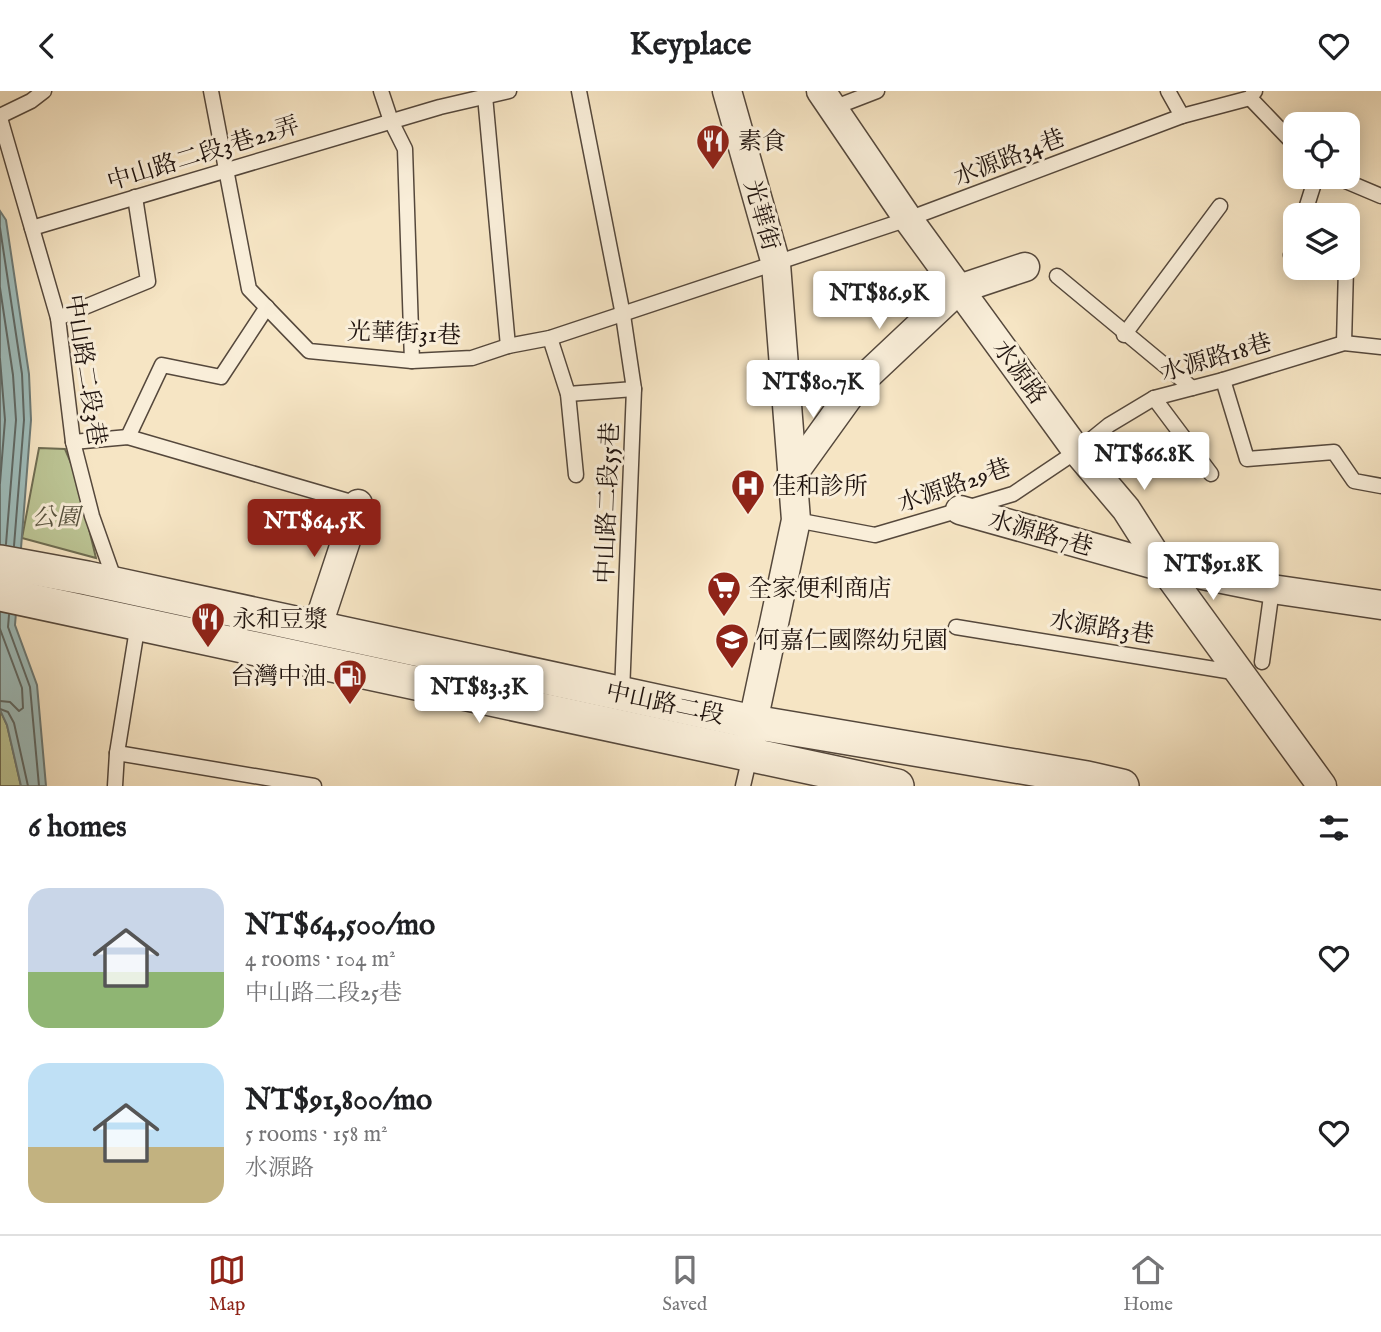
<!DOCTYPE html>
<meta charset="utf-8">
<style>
body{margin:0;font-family:"IM FELL English","Noto Serif TC",serif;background:#f6f6f6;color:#202124;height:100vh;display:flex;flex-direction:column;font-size:26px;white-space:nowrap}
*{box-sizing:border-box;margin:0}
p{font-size:23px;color:#757577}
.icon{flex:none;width:38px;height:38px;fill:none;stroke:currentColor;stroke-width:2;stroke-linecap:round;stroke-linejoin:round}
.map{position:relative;height:695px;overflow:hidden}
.side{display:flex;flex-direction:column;background:#fff;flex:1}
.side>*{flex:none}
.buttons{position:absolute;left:1283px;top:21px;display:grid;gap:14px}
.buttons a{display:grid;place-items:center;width:77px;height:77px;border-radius:14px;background:#fff;box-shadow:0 4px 18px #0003;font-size:35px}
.price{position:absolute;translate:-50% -60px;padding:0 16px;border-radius:7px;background:#fff;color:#222;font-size:23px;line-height:46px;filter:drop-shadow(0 2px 4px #0008)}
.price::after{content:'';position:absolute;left:50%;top:42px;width:21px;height:16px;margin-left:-10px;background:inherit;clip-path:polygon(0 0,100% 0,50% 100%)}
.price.on{background:#8f2418;color:#fff}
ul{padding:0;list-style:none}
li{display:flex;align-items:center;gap:21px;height:175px;padding:0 28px}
li span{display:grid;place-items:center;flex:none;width:196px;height:140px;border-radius:21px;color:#555}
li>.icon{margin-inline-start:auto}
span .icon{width:84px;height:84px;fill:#fffc;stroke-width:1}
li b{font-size:30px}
h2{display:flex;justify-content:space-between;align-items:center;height:84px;padding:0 28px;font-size:30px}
header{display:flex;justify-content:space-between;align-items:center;height:91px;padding:0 28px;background:#fff;font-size:32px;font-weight:800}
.menu{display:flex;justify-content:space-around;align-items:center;height:98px;border-top:2px solid #e0e0e0;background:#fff;font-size:19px;color:#757577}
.menu a{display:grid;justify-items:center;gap:4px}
.menu .on{color:#8f2418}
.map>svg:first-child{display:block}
.green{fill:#bcc595;stroke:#6e6c52;stroke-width:2}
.water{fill:#9ebdbc;stroke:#6b7976;stroke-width:2}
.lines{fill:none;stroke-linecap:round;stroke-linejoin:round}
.shore{stroke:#5e6865;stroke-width:2}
.service-casing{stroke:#55483c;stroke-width:17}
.minor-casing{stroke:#55483c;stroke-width:31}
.tertiary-casing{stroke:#55483c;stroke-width:36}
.service{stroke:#f9eed9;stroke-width:14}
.minor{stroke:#f9eed9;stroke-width:28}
.tertiary{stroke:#f9eed9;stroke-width:33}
.labels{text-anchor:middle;stroke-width:6;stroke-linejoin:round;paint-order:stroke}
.poi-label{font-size:24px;fill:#1f130e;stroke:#f9eed9;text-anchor:start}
.street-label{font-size:24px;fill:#1f130e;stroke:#f9eed9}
.park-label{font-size:24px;font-style:italic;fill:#56513d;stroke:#f9eed9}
</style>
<header><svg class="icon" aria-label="back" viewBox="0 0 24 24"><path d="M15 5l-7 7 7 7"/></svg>Keyplace<svg class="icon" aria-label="heart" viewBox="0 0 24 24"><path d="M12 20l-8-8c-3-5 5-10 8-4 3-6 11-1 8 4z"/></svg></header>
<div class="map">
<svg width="1381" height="695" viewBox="0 0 1381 695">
<rect width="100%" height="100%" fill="#f6e5c4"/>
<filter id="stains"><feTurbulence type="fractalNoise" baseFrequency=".00286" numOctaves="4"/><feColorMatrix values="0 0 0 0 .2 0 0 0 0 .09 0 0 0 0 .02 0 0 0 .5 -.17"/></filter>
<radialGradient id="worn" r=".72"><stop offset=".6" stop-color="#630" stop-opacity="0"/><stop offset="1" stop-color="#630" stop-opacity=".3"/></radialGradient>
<g class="green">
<path d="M39,357l26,1 11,26 20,83 -74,-20z"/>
<path d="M0,619l7,15 14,61h-21z"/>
</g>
<path class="water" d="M0,120l6,9 23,154 2,46 -16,205 22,60 9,101h-25l-14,-61 -7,-15z"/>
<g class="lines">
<g class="shore">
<path d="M0,137l22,146 2,46 -10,126"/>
<path d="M0,197l13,87 3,45 -10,124"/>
<path d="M0,268l5,61 -5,63"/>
<path d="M9,524l-1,12 22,60 9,99"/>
<path d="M0,538l22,59 1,20 -4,3 -9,-9 -10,-1"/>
<path d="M0,618l8,3 6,11 14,63"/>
</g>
<g class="service-casing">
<g id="service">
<path d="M211,0l38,198 60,62 103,10 60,-3 36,-12 42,-8 358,-119 274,-103 68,-18 5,-7"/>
<path d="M381,0l10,30 14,28 7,212"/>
<path d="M579,0l44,224 11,74 -12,304"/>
<path d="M1168,0l14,25"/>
<path d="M485,5l23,250"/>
<path d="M1250,7l45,47"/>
<path d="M833,17l44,-17"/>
<path d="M0,25l31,-15 13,-10"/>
<path d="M0,27l58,200 15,124 19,74 24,68"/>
<path d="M1336,86l45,19"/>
<path d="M1304,124l12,-38"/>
<path d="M32,137l408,-121 69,-16"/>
<path d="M1291,164l4,-13"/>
<path d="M1057,185l135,112"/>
<path d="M58,227l90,-37 -13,-84"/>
<path d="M1124,244l96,-129"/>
<path d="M550,247l18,56 8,81"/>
<path d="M1344,252l2,-75"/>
<path d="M1223,289l24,79 87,-7 20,29 27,5"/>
<path d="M568,303l66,-5"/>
<path d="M1154,307l57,76"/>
<path d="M128,346l34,-72 59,12 46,-70"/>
<path d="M73,351l55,-5 230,67"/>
<path d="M796,429l79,15 85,-25 53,-16 64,-43 32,-26 45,-27 69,-18 121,-37 37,4"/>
<path d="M956,536l283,46"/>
<path d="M1262,571l10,-73"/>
<path d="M117,662l197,33"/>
<path d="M115,695l2,-33 21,-130"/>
<path d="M743,695l7,-30"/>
</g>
</g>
<g class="minor-casing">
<g id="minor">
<path d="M727,0l49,173 20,256 -43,202 -2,21"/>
<path d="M821,0l87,128 169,232 49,58 37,58 159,219"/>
<path d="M793,383l64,-89 102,-96 66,-22"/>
<path d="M960,419l203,57 109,22 109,16"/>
<path d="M317,537l41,-124"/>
</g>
</g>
<g class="tertiary-casing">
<g id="tertiary">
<path d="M0,471l87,16 666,144 334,56 35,8"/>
<path d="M0,503l897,192"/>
</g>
</g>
<use href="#service" class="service"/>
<use href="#minor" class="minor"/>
<use href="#tertiary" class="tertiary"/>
</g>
<defs>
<g id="restaurant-pin" transform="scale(1.75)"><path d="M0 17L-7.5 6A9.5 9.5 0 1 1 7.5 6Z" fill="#8f2418" stroke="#f9eed9"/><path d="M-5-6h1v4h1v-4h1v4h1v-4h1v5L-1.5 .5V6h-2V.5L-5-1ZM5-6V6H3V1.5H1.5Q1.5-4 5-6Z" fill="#fff"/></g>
<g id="hospital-pin" transform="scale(1.75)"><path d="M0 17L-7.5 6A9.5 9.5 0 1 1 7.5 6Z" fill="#8f2418" stroke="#f9eed9"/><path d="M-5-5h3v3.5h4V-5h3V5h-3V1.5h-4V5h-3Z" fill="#fff"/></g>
<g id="supermarket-pin" transform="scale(1.75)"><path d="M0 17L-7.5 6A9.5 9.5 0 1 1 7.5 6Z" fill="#8f2418" stroke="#f9eed9"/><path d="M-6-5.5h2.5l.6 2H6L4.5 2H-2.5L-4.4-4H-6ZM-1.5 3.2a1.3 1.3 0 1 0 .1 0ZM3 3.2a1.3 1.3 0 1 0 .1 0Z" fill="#fff"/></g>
<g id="school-pin" transform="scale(1.75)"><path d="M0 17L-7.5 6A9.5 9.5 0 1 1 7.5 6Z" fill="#8f2418" stroke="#f9eed9"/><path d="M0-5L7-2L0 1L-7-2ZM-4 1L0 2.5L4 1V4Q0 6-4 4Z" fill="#fff"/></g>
<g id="fuel-pin" transform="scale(1.75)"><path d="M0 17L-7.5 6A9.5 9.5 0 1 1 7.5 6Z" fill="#8f2418" stroke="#f9eed9"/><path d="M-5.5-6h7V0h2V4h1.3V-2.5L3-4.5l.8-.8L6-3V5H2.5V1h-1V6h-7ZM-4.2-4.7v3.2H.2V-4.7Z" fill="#fff"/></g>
</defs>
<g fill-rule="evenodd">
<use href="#restaurant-pin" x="713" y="50"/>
<use href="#hospital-pin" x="748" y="395"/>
<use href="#supermarket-pin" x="724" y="497"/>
<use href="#restaurant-pin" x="208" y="528"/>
<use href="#school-pin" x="732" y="549"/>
<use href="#fuel-pin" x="350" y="585"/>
</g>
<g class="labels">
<g class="poi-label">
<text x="738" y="58">素食</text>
<text x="772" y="403">佳和診所</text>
<text x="748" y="505">全家便利商店</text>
<text x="232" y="536">永和豆漿</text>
<text x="756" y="557">何嘉仁國際幼兒園</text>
<text x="326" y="593" text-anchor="end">台灣中油</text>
</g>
<g class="street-label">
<text transform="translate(203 62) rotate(-17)" y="8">中山路二段3巷22弄</text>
<text transform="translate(1009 66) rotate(-21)" y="8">水源路34巷</text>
<text transform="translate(762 124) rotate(74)" y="8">光華街</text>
<text transform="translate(404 242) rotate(2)" y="8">光華街31巷</text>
<text transform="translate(1216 266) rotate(-16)" y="8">水源路18巷</text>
<text transform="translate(86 279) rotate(81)" y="8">中山路二段3巷</text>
<text transform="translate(1020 281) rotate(54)" y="8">水源路</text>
<text transform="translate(954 394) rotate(-19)" y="8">水源路29巷</text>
<text transform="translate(607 412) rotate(-88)" y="8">中山路二段55巷</text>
<text transform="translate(1041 442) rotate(16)" y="8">水源路7巷</text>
<text transform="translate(1102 536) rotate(9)" y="8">水源路3巷</text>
<text transform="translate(665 612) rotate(12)" y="8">中山路二段</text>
</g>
<g class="park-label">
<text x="56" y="434">公園</text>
</g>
</g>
<rect width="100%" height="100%" filter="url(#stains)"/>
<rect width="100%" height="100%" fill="url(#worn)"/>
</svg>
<div class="buttons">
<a><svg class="icon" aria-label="locate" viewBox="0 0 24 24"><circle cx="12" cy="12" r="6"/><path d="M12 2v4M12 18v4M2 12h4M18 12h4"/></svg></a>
<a><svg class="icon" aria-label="layers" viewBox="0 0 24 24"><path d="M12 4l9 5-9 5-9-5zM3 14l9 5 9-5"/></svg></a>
</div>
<b class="price" style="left:879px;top:240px">NT$86.9K</b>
<b class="price" style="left:813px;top:329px">NT$80.7K</b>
<b class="price" style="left:1144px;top:401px">NT$66.8K</b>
<b class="price on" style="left:314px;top:468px">NT$64.5K</b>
<b class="price" style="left:1213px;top:511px">NT$91.8K</b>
<b class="price" style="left:479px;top:634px">NT$83.3K</b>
</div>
<section class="side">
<h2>6 homes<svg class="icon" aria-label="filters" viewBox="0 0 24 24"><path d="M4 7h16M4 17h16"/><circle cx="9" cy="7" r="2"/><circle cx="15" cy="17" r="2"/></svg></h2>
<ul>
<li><span style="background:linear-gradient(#c9d6e8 60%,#8fb573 0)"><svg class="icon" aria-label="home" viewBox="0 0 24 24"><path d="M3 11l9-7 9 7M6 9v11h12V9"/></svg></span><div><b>NT$64,500/mo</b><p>4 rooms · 104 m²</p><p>中山路二段25巷</p></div><svg class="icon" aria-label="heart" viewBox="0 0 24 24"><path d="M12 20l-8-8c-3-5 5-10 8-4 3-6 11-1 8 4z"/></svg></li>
<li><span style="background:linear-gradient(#bfe0f5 60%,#c2b280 0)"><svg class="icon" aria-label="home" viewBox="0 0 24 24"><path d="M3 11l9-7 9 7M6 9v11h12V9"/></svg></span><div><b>NT$91,800/mo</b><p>5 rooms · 158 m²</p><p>水源路</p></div><svg class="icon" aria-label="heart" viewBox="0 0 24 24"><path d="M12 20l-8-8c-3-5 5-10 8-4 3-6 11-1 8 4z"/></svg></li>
</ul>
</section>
<nav class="menu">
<a class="on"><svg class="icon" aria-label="map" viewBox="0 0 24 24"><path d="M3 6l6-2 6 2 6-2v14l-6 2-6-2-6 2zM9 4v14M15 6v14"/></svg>Map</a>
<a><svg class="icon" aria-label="saved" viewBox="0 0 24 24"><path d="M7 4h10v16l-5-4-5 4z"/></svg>Saved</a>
<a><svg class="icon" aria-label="home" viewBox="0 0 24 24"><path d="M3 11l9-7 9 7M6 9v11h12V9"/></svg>Home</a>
</nav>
